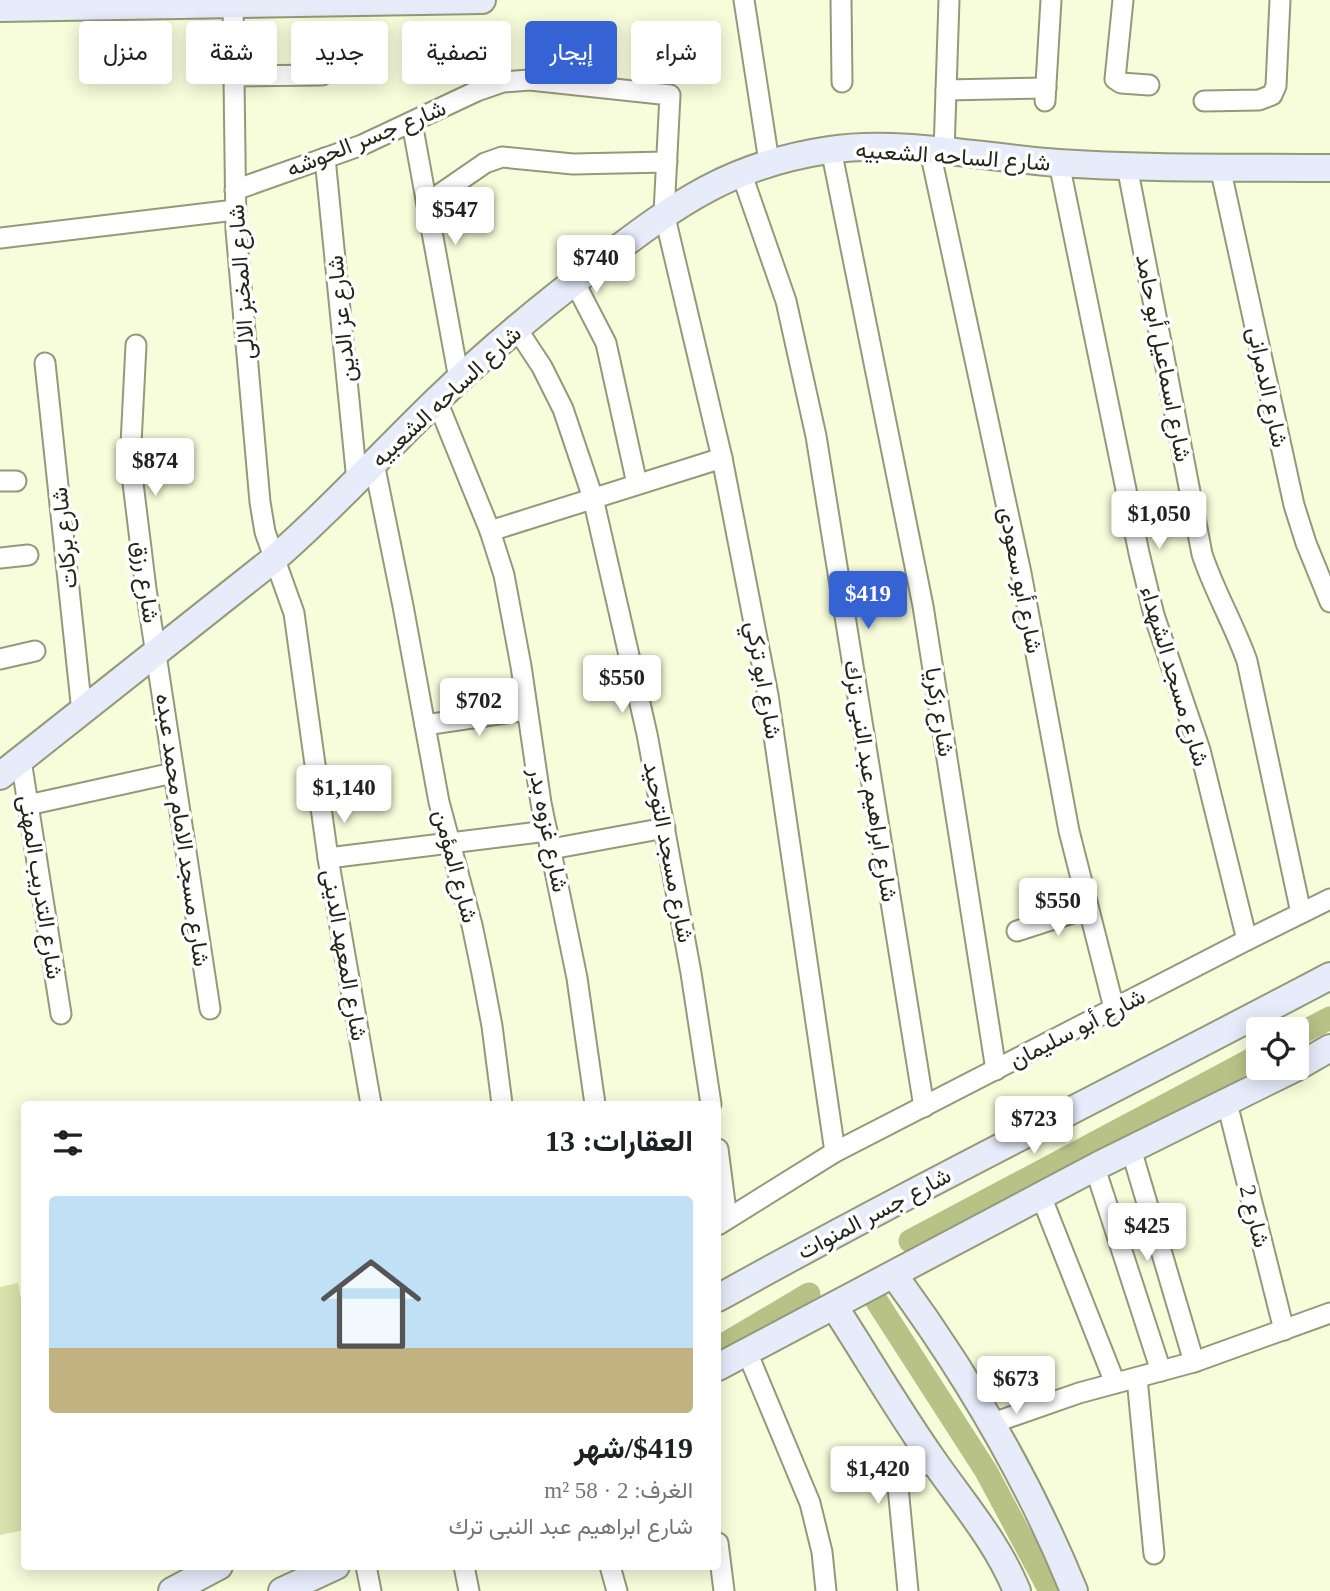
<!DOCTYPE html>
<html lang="ar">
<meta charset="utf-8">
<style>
body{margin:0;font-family:"Times New Roman",Vazirmatn,serif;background:#f2f2f2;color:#202124;direction:rtl;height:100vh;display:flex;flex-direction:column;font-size:26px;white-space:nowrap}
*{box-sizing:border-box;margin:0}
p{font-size:23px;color:#757577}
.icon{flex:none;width:38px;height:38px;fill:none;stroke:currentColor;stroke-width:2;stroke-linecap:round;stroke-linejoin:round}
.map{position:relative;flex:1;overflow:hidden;direction:ltr}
.drawer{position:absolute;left:21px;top:1101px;width:700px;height:469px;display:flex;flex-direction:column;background:#fff;border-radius:7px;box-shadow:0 4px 18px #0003;direction:rtl}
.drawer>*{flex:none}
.guide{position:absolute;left:21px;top:21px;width:700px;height:63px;direction:rtl;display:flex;gap:14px}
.buttons{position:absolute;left:1246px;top:1017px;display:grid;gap:14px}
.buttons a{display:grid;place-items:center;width:63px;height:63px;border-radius:7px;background:#fff;box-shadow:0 4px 18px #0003;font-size:35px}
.price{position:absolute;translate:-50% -60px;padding:0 16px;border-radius:7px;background:#fff;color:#222;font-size:23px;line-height:46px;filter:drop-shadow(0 2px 4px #0008)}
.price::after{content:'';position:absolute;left:50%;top:42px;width:21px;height:16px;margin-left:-10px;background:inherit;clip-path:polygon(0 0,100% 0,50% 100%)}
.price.on{background:#3663d3;color:#fff}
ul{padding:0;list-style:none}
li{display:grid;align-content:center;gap:14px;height:371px;padding:0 28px}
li+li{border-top:2px solid #e0e0e0}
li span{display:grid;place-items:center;height:217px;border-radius:7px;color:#555}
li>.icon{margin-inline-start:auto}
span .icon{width:126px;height:126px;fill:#fffc;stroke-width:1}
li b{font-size:30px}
h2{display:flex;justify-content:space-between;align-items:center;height:84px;padding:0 28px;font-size:30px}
.pill{padding:0 24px;border-radius:7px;background:#fff;box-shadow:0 4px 18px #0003;font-size:24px;line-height:63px}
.pill.on{background:#3663d3;color:#fff}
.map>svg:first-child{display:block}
.green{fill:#d9e2ad}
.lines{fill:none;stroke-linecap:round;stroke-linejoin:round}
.canal{stroke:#b8c286;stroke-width:23}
.street-casing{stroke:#949979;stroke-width:23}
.secondary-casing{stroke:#949979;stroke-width:30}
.street{stroke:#fff;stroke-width:19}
.secondary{stroke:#e6ecfa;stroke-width:26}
.labels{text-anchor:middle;stroke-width:7;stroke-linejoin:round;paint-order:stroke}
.street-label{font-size:23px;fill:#242619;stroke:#fff}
</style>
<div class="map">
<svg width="1330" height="1591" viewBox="0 0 1330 1591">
<rect width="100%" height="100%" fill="#f7fdda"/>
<path class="green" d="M18,1283l6,33v214l-24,5v-248z"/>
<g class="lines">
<g class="canal">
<path d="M1297,1035l33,-17"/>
<path d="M910,1241l348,-185"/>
<path d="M876,1300l110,171 64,120"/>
<path d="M718,1348l91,-54"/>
</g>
<g class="street-casing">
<g id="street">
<path d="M744,0l25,162"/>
<path d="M841,0l1,82"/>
<path d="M1123,0l-8,79 6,4 28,2"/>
<path d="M233,3l3,227 24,272 5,30 29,81 34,245 43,246"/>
<path d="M234,76l88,-1"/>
<path d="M946,90l100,-2"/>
<path d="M1045,101l6,-101"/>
<path d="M1204,101l55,-1 13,-5 4,-9 4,-86"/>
<path d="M412,123l47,256"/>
<path d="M831,149l92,457 73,464"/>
<path d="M930,151l91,422 48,258 45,177"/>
<path d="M944,152l5,-152"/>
<path d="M325,158l32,323"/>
<path d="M1059,163l80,390 15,62 46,135 47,190"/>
<path d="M1127,166l75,388c12,37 32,70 45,107l54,252"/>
<path d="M1220,167l74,338 12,38 24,59"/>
<path d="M741,172l45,129 30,135 108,671"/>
<path d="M235,190l127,-45 115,-54 26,-9 27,-2 140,15 -6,118 58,245 46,237 67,457"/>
<path d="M427,203l58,-40 17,-6 71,7 94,-2"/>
<path d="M0,238l235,-28"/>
<path d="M574,281l32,62 31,141"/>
<path d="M517,329l25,38 21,42 30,89 54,236 44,239 20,131"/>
<path d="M136,345l-5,99 1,31 14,114 64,420"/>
<path d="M45,363l37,349"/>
<path d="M437,401l53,130 14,44 17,91 20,137 36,175 18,126"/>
<path d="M374,463l29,143 36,196 33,123 10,48 10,53 10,78"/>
<path d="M0,481h16"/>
<path d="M490,531l232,-73"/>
<path d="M0,558l28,-3"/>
<path d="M0,659l35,-8"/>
<path d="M425,725l102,-15"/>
<path d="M21,760l40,254"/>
<path d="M28,805l145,-32"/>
<path d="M551,849l114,-21"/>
<path d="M328,858l219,-27"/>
<path d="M1017,931l71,-23"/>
<path d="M1227,1103l57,227"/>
<path d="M718,1149l9,70"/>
<path d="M1131,1149l63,213"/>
<path d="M1095,1168l66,203"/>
<path d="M1041,1196l74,187"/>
<path d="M718,1225l117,-73 412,-212 83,-41"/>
<path d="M747,1352l63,151 12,49 4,39"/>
<path d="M1137,1378l17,176"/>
<path d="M993,1423l86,-30 115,-31 136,-49"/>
<path d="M718,1543l6,48"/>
<path d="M366,1566l5,25"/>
<path d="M464,1566l5,25"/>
<path d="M610,1566l7,25"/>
<path d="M908,1591l-10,-104 6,-12 29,-15"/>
</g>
</g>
<g class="secondary-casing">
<g id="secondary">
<path d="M0,8l482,-8"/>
<path d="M0,776l274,-217c58,-50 109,-107 164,-160 51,-49 105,-94 162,-137 78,-59 129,-97 229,-112 69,-11 159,8 229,13 91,6 182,4 272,5"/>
<path d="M1297,1067l33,-19"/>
<path d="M894,1275c72,98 134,203 180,316"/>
<path d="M718,1298c201,-112 408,-214 612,-322"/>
<path d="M834,1306c33,51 64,104 99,154 30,43 64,82 84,131"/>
<path d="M718,1367l381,-202 196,-97"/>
<path d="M172,1591l47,-25"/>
<path d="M282,1591l54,-25"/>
</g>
</g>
<use href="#street" class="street"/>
<use href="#secondary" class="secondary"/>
</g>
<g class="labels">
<g class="street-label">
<text transform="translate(366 138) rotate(-22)" y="8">شارع جسر الحوشه</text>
<text transform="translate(953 156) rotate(4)" y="8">شارع الساحه الشعبيه</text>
<text transform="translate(241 282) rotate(-94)" y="8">شارع المخبز الالى</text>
<text transform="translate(341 319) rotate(-96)" y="8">شارع عز الدين</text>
<text transform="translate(1164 358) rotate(79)" y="8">شارع اسماعيل أبو حامد</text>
<text transform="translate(1268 387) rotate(78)" y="8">شارع الدمرانى</text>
<text transform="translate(446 396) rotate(-43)" y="8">شارع الساحه الشعبيه</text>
<text transform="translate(64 538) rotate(-96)" y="8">شارع بركات</text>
<text transform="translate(1021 580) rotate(79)" y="8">شارع أبو سعودى</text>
<text transform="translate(146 582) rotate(82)" y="8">شارع رزق</text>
<text transform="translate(1175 676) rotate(73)" y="8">شارع مسجد الشهداء</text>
<text transform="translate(764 680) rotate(80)" y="8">شارع ابو تركي</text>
<text transform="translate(940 712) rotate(81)" y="8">شارع زكريا</text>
<text transform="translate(871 781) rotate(81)" y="8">شارع ابراهيم عبد النبى ترك</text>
<text transform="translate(183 830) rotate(82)" y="8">شارع مسجد الامام محمد عبده</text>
<text transform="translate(549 830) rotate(79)" y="8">شارع غزوه بدر</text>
<text transform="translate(669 852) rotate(79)" y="8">شارع مسجد التوحيد</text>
<text transform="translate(456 866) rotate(75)" y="8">شارع المؤمن</text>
<text transform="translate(41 887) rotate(81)" y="8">شارع التدريب المهنى</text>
<text transform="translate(345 955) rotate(80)" y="8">شارع المعهد الدينى</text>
<text transform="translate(1077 1028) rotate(-27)" y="8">شارع أبو سليمان</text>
<text transform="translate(874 1213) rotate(-28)" y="8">شارع جسر المنوات</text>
<text transform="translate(1255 1216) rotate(76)" y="8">شارع 2</text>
</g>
</g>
</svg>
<div class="buttons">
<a><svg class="icon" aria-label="locate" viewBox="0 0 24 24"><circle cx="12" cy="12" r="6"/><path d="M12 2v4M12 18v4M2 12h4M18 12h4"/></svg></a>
</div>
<b class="price" style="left:455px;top:247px">$547</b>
<b class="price" style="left:596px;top:295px">$740</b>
<b class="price" style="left:155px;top:498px">$874</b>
<b class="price" style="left:1159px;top:551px">$1,050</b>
<b class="price on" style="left:868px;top:631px">$419</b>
<b class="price" style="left:622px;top:715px">$550</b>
<b class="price" style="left:479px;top:738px">$702</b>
<b class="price" style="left:344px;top:825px">$1,140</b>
<b class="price" style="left:1058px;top:938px">$550</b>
<b class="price" style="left:1034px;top:1156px">$723</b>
<b class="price" style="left:1147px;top:1263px">$425</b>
<b class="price" style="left:1016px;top:1416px">$673</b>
<b class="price" style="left:878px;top:1506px">$1,420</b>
<div class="guide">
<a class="pill">شراء</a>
<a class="pill on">إيجار</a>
<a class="pill">تصفية</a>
<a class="pill">جديد</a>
<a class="pill">شقة</a>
<a class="pill">منزل</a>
</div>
<section class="drawer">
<h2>العقارات: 13<svg class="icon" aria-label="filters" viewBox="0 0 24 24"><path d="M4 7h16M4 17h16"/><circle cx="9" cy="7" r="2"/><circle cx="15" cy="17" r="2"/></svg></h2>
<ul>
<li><span style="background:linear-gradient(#bfe0f5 70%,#c2b280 0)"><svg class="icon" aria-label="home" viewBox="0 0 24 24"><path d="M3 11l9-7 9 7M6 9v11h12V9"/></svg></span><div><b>$419/شهر</b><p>الغرف: 2 · 58 m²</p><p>شارع ابراهيم عبد النبى ترك</p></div></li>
</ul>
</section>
</div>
